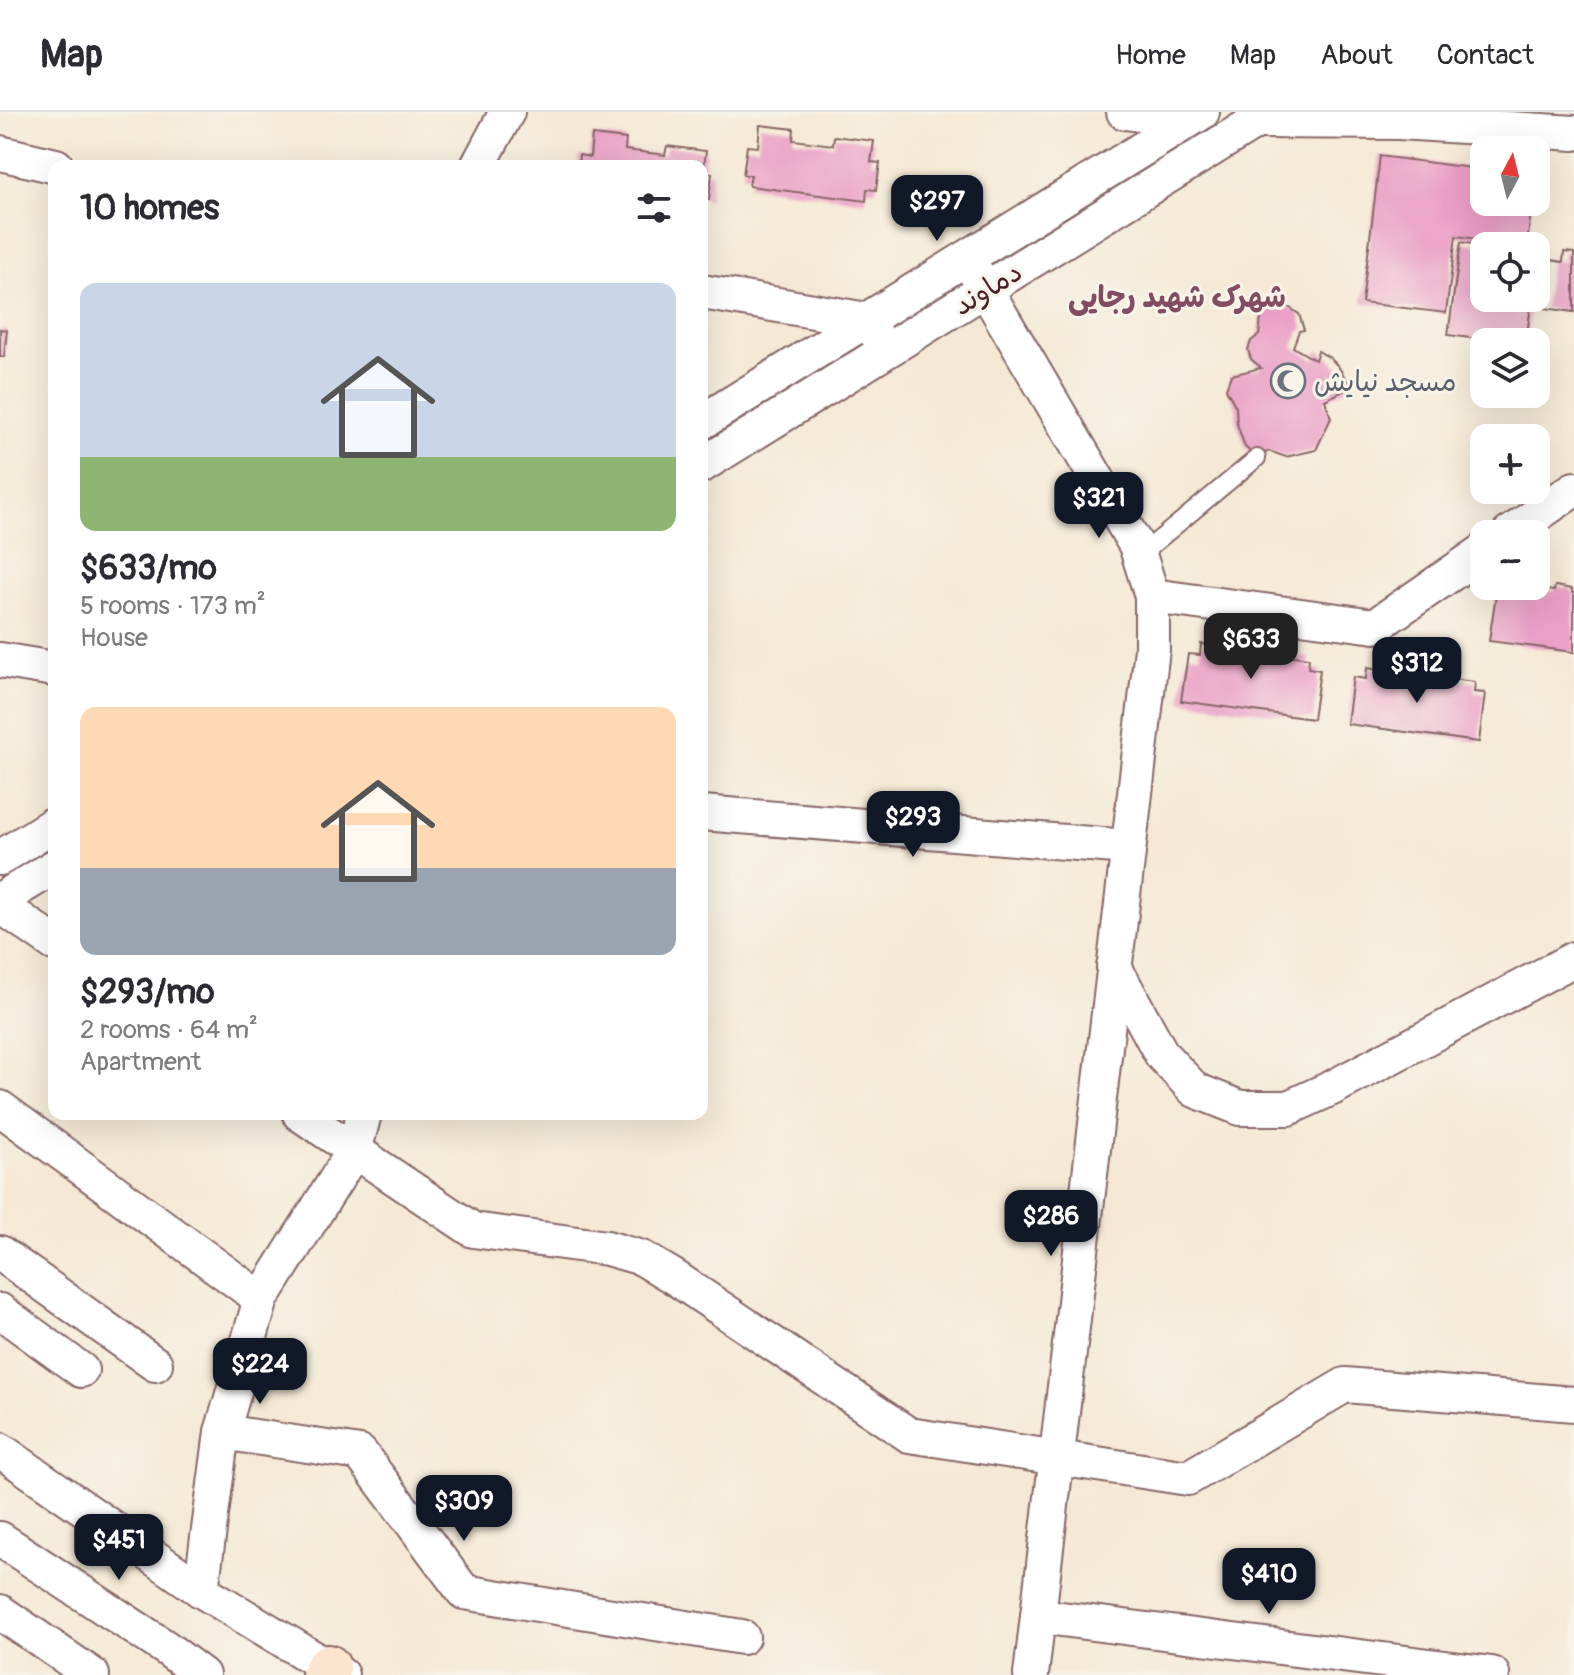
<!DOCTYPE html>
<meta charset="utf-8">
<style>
body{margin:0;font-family:Pangolin,"Playpen Sans Arabic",sans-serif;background:#f2f2f3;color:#2b2b33;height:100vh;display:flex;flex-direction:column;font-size:30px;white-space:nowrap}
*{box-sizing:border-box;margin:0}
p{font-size:26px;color:#7c7c81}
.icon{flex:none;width:44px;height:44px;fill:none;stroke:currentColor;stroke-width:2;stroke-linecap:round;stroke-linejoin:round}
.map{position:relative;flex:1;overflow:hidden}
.panel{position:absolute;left:48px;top:48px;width:660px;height:960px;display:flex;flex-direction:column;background:#fff;border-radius:16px;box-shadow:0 8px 32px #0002}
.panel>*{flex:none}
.needle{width:52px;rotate:7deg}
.tools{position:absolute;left:1470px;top:24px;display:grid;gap:16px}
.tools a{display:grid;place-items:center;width:80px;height:80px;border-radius:16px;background:#fff;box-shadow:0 8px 32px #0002;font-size:40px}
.price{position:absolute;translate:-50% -68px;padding:0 18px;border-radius:16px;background:#111827;color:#fff;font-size:26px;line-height:52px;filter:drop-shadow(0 2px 4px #0008)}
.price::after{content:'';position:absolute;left:50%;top:48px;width:24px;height:18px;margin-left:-12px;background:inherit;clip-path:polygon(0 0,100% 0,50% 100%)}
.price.current{background:#222;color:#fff}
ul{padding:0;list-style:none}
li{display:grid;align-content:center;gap:16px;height:424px;padding:0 32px}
li span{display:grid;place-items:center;height:248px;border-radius:16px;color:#555}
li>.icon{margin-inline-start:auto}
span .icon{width:144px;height:144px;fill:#fffc;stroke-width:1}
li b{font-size:34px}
h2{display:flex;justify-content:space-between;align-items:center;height:96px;padding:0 32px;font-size:34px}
header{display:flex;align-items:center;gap:48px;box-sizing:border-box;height:112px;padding:0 40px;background:#fff;border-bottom:2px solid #e1e1e2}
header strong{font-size:38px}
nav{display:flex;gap:44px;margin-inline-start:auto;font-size:28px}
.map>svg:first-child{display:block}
.building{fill:#ea9fc6}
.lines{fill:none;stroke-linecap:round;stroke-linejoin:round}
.lane-casing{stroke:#866666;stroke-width:20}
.street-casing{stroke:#866666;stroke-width:38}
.secondary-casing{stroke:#866666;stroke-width:48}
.lane{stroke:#fff;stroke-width:16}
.street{stroke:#fff;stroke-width:34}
.secondary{stroke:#fbe5cf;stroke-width:44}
.labels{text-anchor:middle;stroke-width:6;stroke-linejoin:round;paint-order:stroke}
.street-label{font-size:28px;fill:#4a1f2b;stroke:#f7f3e8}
.worship-label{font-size:28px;fill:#5b616d;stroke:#f7f3e8;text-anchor:start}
.neighbourhood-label{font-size:30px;font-weight:bold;fill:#824c61;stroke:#f7f3e8}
</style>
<header>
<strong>Map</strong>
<nav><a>Home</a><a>Map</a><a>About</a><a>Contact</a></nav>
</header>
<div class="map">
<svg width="1574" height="1563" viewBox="0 0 1574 1563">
<rect width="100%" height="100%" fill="#f7f3e8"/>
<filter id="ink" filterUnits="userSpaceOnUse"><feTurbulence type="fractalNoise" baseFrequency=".0125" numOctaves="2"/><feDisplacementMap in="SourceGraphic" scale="16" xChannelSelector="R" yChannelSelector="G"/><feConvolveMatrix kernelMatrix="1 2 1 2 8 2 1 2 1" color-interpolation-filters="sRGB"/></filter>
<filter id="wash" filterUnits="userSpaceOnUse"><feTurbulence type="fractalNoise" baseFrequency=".006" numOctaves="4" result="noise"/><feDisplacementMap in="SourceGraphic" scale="32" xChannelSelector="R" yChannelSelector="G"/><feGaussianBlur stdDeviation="1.8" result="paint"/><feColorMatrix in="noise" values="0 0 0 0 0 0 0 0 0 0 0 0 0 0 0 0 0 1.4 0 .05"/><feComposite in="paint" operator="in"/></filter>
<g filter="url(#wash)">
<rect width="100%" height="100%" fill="#f5e9d5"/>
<g id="blocks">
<g class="building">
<path d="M760,13l34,4 -1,11 40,5 1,-9 40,5 -3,21 9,1 -4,27 -9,-1 -1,12 -117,-15 2,-11h-8l4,-29 11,1z"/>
<path d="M592,23l34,4 -1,11 40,5 2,-9 39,5 -2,15h-126l1,-11 11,2z"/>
<path d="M1473,43l11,1v46h48l-5,43 -71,-9 -10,77 -84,-10 18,-147 91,12z"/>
<path d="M702,60l10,1 -3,27 -7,-1z"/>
<path d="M1461,130l23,4v52h48l-6,44h-26l-52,-7z"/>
<path d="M1564,140l10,1v59l-30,-4 7,-48 12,2z"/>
<path d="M1282,191l17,11 5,16 -5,1 -6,16 22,13 3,-9 12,7 8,8 13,21 -26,13 6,18 -15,32 -30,7 -17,-6 -12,7 -12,-11 -8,-23 -1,-17 -10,-18 5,-14 30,-7 -10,-9 -3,-9 3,-9 8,-6 3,-26z"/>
<path d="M0,217l7,1 -3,27h-4z"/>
<path d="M1509,474l45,5 1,-5 17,3v4h2v59l-85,-11 7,-47 12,1z"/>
<path d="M1201,532l45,6 1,-4 18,3 -1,3 45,6 -1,10 12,2 -7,49 -132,-18 7,-47 12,1z"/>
<path d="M1367,556l45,6 1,-4 17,2v4l45,6 -1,10 11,1 -6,49 -132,-18 6,-47 13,2z"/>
</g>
</g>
</g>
<g filter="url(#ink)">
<use href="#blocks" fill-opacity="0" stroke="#866666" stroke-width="2"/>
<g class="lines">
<g class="lane-casing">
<path id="lane" d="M1139,444l118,-98"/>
</g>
<g class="street-casing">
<g id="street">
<path d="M1124,0l65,8"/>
<path d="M1257,9l142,1 175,11"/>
<path d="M0,41l56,13"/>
<path d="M478,54l29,-54"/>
<path d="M967,146l169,287 16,51v53l-121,1026"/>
<path d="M702,180l165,28 6,10"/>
<path d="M702,310l500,-310"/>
<path d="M702,353l569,-353"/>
<path d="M1509,422l65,-45"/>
<path d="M1152,484l223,30 109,-75"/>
<path d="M0,548l54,9"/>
<path d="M702,701l426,34"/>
<path d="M0,746l54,-34"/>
<path d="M0,788l54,-33"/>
<path d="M0,793l54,38"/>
<path d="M1114,855l48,88 33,35 45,18h48l44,-20 242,-129"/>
<path d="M0,996l261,191"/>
<path d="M300,1002l173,116 134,18 35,10 32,19 235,158 279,43 157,-93 229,19"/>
<path d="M0,1141l155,111"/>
<path d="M0,1199l81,59"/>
<path d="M222,1320l138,21 104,139 278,45"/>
<path d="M0,1338l201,140"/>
<path d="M0,1427l166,109 36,27"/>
<path d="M0,1500l92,63"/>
<path d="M1038,1504l454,58"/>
<path d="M341,1563l-140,-85 21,-158 39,-133 93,-148 10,-37"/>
</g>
</g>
<g class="secondary-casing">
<path id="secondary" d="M324,1563l4,-8"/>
</g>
<use href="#lane" class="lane"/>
<use href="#street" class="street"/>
<use href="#secondary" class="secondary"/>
</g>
</g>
<defs>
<g id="mosque-ring" transform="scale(1.8)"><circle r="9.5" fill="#f7f3e8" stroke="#6b7280" stroke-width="1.5"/><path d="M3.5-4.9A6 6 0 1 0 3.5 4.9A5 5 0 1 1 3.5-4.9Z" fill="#6b7280"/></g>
</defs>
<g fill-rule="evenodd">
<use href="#mosque-ring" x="1288" y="269"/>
</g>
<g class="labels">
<g class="street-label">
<text transform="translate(987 176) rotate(-32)" y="10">دماوند</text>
</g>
<g class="worship-label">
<text x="1314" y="279">مسجد نیایش</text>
</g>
<g class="neighbourhood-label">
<text x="1177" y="195">شهرک شهید رجایی</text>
</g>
</g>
</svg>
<div class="tools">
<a><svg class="needle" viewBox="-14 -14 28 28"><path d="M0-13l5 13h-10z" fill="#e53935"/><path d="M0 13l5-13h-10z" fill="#7c7c81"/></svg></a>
<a><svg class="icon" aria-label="locate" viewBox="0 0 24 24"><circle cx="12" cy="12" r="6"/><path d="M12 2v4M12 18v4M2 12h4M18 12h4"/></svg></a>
<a><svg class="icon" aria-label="layers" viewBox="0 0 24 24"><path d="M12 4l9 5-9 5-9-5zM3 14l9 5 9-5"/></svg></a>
<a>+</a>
<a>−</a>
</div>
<b class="price" style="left:937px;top:131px">$297</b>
<b class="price" style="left:1099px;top:428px">$321</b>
<b class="price current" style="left:1251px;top:569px">$633</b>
<b class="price" style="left:1417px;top:593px">$312</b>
<b class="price" style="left:913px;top:747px">$293</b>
<b class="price" style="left:1051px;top:1146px">$286</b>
<b class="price" style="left:260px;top:1294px">$224</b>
<b class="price" style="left:464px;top:1431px">$309</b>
<b class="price" style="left:119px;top:1470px">$451</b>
<b class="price" style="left:1269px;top:1504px">$410</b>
<section class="panel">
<h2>10 homes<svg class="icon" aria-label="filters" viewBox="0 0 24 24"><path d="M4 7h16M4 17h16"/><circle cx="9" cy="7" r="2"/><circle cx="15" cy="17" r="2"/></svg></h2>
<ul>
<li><span style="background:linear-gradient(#c9d6e8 70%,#8fb573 0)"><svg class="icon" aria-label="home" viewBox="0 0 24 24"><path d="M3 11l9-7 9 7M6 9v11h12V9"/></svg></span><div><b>$633/mo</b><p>5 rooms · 173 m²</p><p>House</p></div></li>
<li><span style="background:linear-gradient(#ffd9b3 65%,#9aa5b1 0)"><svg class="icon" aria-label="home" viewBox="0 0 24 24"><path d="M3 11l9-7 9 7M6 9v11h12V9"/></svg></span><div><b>$293/mo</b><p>2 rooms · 64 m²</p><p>Apartment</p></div></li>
</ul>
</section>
</div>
